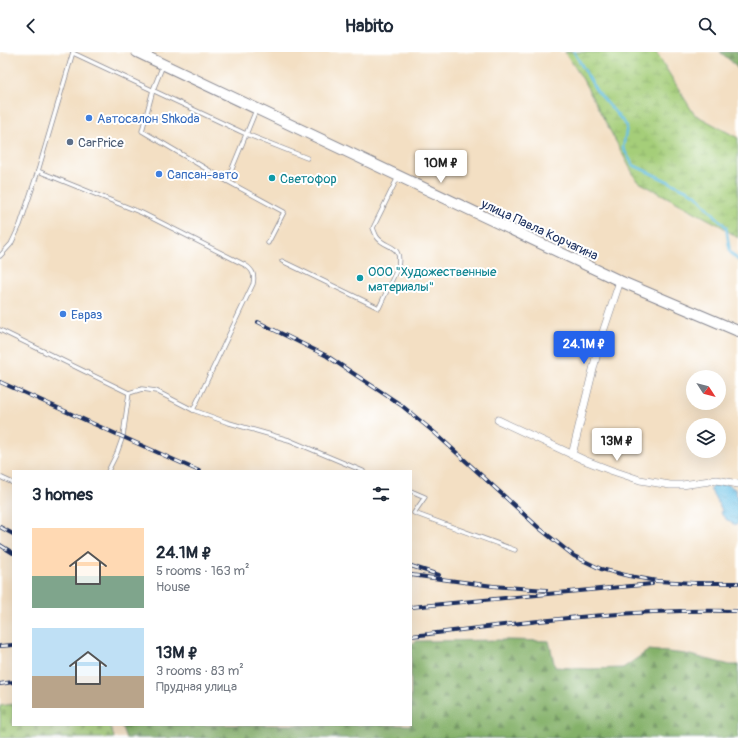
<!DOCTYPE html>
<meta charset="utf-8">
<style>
body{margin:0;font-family:Pangolin,sans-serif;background:#f6f6f7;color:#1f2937;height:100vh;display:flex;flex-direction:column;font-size:15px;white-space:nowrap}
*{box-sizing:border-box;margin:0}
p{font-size:13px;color:#747a83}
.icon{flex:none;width:22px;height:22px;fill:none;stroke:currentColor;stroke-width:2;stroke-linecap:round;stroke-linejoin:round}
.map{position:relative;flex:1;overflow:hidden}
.details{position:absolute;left:12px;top:418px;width:400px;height:256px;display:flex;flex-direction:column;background:#fff;border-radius:0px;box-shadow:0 4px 16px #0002}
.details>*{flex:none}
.needle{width:26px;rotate:126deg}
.fabs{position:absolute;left:686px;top:318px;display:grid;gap:8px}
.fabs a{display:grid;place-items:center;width:40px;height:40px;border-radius:50%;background:#fff;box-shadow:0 4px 16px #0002;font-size:20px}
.price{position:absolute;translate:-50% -34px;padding:0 9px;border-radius:4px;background:#fff;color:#222;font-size:13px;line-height:26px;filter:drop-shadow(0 1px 2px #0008)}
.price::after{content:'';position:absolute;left:50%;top:24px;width:12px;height:9px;margin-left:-6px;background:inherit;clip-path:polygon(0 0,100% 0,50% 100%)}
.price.on{background:#2563eb;color:#fff}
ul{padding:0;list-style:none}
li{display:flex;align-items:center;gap:12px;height:100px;padding:0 20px}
li span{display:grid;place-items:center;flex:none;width:112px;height:80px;border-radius:0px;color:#555}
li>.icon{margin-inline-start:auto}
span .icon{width:48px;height:48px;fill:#fffc;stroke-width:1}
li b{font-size:17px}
h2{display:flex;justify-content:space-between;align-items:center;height:48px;padding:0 20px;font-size:17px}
header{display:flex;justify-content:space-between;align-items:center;height:52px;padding:0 20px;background:#fff;font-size:18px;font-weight:700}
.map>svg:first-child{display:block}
.forest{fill:url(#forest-firs);stroke:#507064}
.wetland{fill:url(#wetland-marsh);stroke:#607e6c}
.cemetery{fill:url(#cemetery-stones);stroke:#607e6c}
.water{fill:url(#water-ripples);stroke:#4278a2}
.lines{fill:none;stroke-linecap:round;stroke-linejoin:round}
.stream{stroke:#69c1e6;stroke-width:2.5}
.lane-casing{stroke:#878790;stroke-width:5}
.street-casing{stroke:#878790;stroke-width:8}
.secondary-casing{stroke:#878790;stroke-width:12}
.lane{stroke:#fff;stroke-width:3.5}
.street{stroke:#fff;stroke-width:7}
.secondary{stroke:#fff;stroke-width:10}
.rail-casing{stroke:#1b2f5e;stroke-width:4}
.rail{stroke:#fff;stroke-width:2.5;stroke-dasharray:8;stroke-linecap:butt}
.shop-dot{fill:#3f7fe0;stroke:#fff;stroke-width:1.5}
.service-dot{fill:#5c6f8a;stroke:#fff;stroke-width:1.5}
.culture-dot{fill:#0f9aa8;stroke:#fff;stroke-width:1.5}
.labels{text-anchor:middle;stroke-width:4;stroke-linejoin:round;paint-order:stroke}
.shop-label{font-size:13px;fill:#366cbe;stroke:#fff;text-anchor:start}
.service-label{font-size:13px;fill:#4e5e75;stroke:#fff;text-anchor:start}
.culture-label{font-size:13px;fill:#0d838f;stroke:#fff;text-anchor:start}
.street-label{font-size:13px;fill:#1b2f5e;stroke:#fff}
</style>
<header><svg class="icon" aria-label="back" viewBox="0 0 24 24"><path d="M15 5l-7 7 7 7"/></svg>Habito<svg class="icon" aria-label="search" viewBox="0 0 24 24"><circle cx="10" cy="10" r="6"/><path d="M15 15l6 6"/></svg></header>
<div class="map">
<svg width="738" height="686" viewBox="0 0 738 686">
<defs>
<pattern id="forest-firs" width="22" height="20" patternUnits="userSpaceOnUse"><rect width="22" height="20" fill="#84b169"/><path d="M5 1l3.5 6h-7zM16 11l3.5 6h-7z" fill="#6b905a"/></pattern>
<pattern id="wetland-marsh" width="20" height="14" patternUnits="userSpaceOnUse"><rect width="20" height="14" fill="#a5ce79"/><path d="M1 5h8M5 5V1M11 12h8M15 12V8" fill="none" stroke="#8db16b"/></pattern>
<pattern id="cemetery-stones" width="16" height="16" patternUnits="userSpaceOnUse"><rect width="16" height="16" fill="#a5ce79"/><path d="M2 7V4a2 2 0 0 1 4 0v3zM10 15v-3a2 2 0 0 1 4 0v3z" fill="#8db16b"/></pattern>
<pattern id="water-ripples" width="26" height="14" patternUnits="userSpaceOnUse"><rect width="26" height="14" fill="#69c1e6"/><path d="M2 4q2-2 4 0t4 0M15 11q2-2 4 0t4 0" fill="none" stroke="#569dbe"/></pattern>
</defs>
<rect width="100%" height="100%" fill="#fff"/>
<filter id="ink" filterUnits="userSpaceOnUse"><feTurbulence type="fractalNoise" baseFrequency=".025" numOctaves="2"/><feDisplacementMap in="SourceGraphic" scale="8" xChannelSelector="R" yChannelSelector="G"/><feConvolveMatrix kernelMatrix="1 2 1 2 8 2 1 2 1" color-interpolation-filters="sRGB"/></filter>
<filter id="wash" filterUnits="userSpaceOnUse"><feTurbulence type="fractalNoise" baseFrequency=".012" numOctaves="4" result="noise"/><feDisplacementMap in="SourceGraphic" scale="16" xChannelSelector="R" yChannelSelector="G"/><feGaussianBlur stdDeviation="0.9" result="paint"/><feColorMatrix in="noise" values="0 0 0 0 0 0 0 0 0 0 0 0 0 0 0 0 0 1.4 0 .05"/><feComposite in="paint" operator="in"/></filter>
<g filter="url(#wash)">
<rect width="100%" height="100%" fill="#f3dfc3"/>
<g class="forest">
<path d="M720,0h18v17l-7,-8z"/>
<path d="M508,588l41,1 6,26 34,2 34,-1 26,-18 37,4 44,11h8v73h-612l-5,-13h290v-81l6,-3z"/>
</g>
<path class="wetland" d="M565,0h91l38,62 44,24v100l-17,-12 -84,-45 -55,-103z"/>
<path class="cemetery" d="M13,652v21h97l4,13h-114v-32z"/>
<path class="water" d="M719,432l10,1 7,5 2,17v16l-1,2c-8,-2 -13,-7 -17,-13l2,-2 -12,-21 2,-3z"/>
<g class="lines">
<path class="stream" d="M574,0l22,38 31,36 -4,22 10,17 62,29 31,33 4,25 8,8"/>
</g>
</g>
<g filter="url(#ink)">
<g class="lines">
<g class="lane-casing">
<g id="lane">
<path d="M73,1l173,81 61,24"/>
<path d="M163,13l-10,25 -11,41 85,50"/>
<path d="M256,58l-29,71 57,31 -16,31"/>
<path d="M38,119l104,42 103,52c8,5 10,10 8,19l-60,126"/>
<path d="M0,204l11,-12 9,-19 18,-54 35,-119"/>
<path d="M282,209l97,47 19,-41c5,-24 -13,-18 -21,-30 -2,-3 -3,-7 -4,-9l25,-51"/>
<path d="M0,278l129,63 13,-4 14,2 37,19 33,12 63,18 74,31"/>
<path d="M108,419l9,-18 6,-17 6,-43"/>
<path d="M0,425l13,6"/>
<path d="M411,439l14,6 -11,16 101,37"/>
</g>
</g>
<g class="street-casing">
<g id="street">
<path d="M498,368l86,40 26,10 30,10 30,5h12l35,-5 21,4"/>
<path d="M572,403l28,-114 20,-60"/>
</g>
</g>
<g class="secondary-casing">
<path id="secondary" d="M137,0l483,229 118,50"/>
</g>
<use href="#lane" class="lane"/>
<use href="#street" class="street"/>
<use href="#secondary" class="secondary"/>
<g class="rail-casing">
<g id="rail">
<path d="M258,270l69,34 74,49 34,28 104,95 35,28 27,13 28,7 28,5 37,2"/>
<path d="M0,330l199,89"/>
<path d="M0,475l13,7"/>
<path d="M0,493l13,8"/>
<path d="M411,514l28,9"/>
<path d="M411,523l82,11 53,4"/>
<path d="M688,531h50"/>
<path d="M411,555l241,-23"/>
<path d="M411,584c109,-13 217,-28 327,-25"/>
<path d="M0,594l13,-1"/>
<path d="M0,632l13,-2"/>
</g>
</g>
<use href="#rail" class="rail"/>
</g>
</g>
<g class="shop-dot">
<circle cx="89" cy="66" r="4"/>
<circle cx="159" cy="122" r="4"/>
<circle cx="63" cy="262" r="4"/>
</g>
<circle class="service-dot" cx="70" cy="90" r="4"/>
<g class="culture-dot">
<circle cx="272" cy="126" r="4"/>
<circle cx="360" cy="226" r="4"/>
</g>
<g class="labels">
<g class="shop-label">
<text x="97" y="71">Автосалон Shkoda</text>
<text x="167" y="127">Сапсан-авто</text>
<text x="71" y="267">Евраз</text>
</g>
<g class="service-label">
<text x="78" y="95">CarPrice</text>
</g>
<g class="culture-label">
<text x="280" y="131">Светофор</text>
<text x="368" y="224">ООО "Художественные<tspan x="368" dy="15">материалы"</tspan></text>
</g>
<g class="street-label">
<text transform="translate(540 177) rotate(25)" y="5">улица Павла Корчагина</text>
</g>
</g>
</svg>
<div class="fabs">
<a><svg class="needle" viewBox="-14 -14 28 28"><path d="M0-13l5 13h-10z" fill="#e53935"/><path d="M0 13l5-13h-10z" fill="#747a83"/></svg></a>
<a><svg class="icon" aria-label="layers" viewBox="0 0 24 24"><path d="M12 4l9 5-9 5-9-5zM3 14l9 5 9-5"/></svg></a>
</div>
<b class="price" style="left:441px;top:132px">10M ₽</b>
<b class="price on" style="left:584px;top:313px">24.1M ₽</b>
<b class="price" style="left:617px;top:410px">13M ₽</b>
<section class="details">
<h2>3 homes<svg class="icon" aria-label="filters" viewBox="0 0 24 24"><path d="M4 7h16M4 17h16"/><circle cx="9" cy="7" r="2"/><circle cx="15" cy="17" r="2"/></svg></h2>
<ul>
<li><span style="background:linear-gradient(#ffd9b3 60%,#7fa58c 0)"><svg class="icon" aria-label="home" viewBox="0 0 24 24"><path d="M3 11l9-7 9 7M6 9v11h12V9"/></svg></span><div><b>24.1M ₽</b><p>5 rooms · 163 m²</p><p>House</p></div></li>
<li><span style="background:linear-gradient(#bfe0f5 60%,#b9a48a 0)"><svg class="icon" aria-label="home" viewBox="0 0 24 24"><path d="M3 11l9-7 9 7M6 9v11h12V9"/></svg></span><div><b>13M ₽</b><p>3 rooms · 83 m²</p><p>Прудная улица</p></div></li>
</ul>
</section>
</div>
